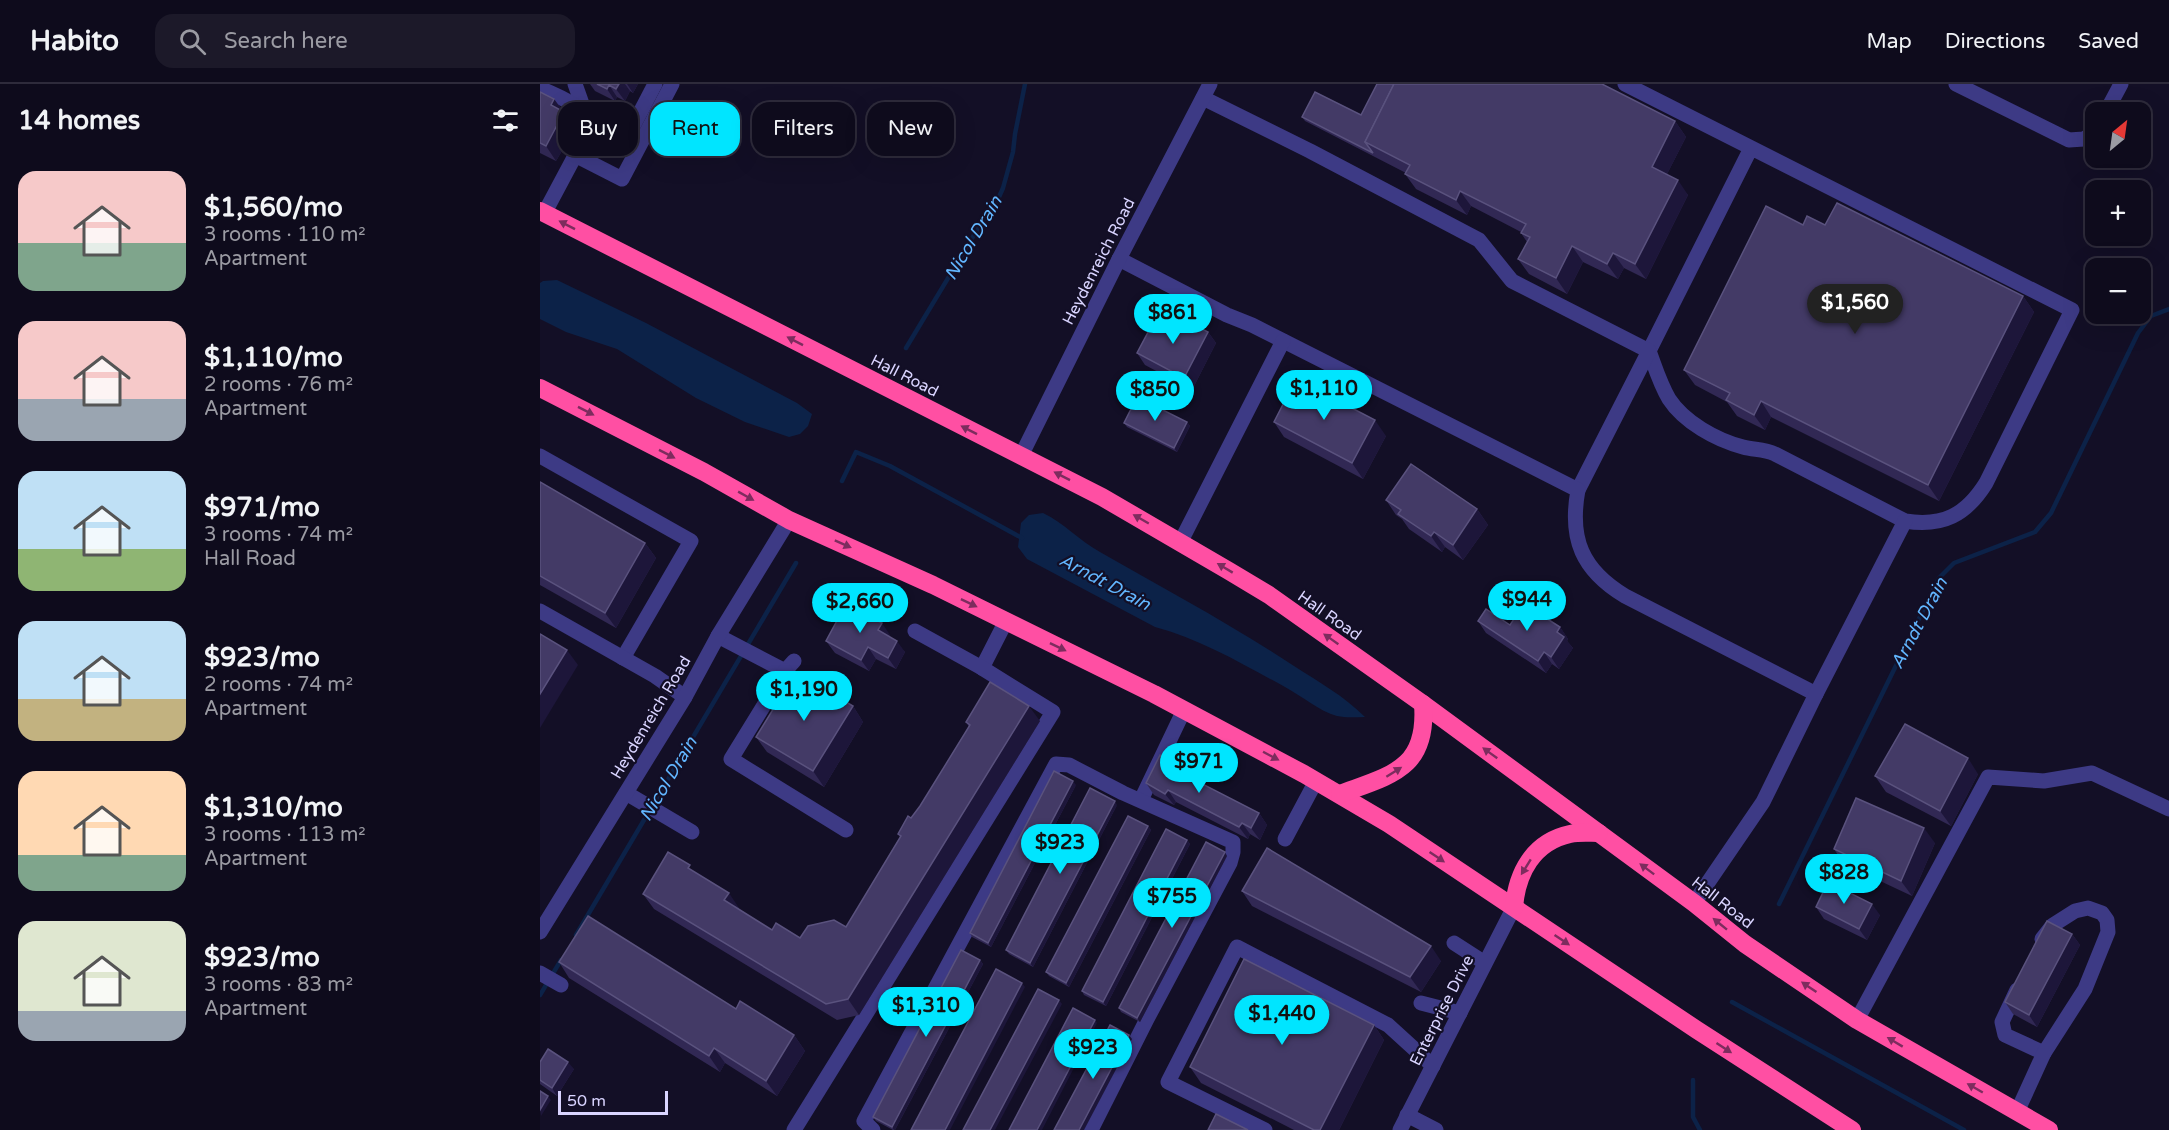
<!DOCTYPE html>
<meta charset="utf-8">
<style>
body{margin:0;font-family:"Varela Round",sans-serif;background:#1c1929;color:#f1f3f6;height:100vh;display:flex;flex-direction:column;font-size:22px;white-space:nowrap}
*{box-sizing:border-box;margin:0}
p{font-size:20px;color:#9b9ba3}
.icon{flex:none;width:33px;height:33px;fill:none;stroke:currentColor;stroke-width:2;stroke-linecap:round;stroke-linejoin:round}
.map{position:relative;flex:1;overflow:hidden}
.side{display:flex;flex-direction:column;background:#0e0b1c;width:540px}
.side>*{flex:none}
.guide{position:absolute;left:18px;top:18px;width:570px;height:54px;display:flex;gap:12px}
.needle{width:39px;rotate:29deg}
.tools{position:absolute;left:1545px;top:18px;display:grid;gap:12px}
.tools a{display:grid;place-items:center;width:66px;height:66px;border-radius:12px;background:#0e0b1c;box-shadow:0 6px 24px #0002,0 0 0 2px #2e2b3b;font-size:30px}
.scale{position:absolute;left:18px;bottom:15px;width:110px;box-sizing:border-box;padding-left:6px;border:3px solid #d9d4ff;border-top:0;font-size:16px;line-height:21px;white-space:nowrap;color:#d9d4ff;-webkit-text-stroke:4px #130f26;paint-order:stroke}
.price{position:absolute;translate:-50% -51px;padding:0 14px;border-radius:21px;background:#00e5ff;color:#111;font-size:20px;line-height:39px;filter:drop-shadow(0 2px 3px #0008)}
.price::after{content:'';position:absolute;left:50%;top:36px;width:18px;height:14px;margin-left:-9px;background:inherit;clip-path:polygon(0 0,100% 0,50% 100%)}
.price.active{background:#222;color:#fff}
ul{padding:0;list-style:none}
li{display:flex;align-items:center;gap:18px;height:150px;padding:0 18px}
li span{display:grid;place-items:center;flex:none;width:168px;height:120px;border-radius:18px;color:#555}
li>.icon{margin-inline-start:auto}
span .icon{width:72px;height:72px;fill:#fffc;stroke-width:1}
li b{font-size:26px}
h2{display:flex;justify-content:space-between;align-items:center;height:72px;padding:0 18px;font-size:26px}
.pill{padding:0 21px;border-radius:18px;background:#0e0b1c;box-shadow:0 6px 24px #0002,0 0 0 2px #2e2b3b;font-size:21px;line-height:54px}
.pill.active{background:#00e5ff;color:#111}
header{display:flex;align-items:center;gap:36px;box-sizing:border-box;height:84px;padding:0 30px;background:#0e0b1c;border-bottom:2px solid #2e2b3b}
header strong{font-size:28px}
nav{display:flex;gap:33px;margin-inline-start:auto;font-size:21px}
.search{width:420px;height:54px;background:#1c1929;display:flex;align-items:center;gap:15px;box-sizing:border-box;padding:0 21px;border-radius:18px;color:#9b9ba3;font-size:22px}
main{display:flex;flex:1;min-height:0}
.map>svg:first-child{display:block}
.water{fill:#0c2248}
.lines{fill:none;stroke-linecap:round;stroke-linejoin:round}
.stream{stroke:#0c2248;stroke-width:4.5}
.minor{stroke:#3d3a85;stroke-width:15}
.highway{stroke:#ff4fa3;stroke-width:18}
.wall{fill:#312854}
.shaded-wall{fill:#1d163a}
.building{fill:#433a66;stroke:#5a527e;stroke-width:1.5}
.oneway{fill:#7d2c5e}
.labels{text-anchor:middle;stroke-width:4.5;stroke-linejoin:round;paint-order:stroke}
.street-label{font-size:16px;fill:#d9d4ff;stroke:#130f26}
.water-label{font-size:18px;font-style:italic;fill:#62b6ff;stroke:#130f26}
</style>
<header>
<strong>Habito</strong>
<div class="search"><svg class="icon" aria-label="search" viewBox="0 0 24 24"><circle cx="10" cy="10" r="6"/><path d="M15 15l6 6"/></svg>Search here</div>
<nav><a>Map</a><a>Directions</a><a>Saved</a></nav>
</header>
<main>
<section class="side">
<h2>14 homes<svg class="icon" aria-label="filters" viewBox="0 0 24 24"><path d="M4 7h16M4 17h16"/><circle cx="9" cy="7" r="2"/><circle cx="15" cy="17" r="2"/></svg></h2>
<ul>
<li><span style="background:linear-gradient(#f6c9c9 60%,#7fa58c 0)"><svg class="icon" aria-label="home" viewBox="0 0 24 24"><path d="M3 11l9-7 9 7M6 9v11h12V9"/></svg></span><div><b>$1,560/mo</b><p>3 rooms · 110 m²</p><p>Apartment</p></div></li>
<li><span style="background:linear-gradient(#f6c9c9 65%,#9aa5b1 0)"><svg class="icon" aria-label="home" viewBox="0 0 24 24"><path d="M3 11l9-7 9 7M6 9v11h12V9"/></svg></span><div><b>$1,110/mo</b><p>2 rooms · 76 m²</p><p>Apartment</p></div></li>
<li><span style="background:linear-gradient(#bfe0f5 65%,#8fb573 0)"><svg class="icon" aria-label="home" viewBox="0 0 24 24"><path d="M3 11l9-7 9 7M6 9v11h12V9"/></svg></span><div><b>$971/mo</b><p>3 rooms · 74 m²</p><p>Hall Road</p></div></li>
<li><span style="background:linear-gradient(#bfe0f5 65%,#c2b280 0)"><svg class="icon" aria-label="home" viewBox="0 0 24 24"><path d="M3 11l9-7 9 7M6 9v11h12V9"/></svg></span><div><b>$923/mo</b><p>2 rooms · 74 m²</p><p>Apartment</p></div></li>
<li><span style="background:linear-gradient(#ffd9b3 70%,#7fa58c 0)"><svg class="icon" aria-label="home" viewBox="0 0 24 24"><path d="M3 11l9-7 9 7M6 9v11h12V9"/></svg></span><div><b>$1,310/mo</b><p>3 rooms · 113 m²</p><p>Apartment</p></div></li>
<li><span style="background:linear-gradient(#dfe7d0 75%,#9aa5b1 0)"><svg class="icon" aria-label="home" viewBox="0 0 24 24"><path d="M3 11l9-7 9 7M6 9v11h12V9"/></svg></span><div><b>$923/mo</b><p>3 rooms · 83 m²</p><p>Apartment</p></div></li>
</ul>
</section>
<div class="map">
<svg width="1629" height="1046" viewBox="0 0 1629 1046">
<rect width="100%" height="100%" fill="#130f26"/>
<g class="water">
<path d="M17,196l89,43 151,80 15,11 -4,12 -8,8 -11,3 -44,-15 -49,-24 -79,-49 -51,-17 -26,-13v-36l3,-2z"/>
<path d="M503,429c21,10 37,28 57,39 65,37 132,73 194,114 25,16 50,30 71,51 -9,0 -19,1 -28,-1 -18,-5 -35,-20 -52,-29 -41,-22 -84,-48 -130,-60l-128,-68 -9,-12 3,-24 8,-8z"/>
</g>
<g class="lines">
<g class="stream">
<path d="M366,264l71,-118 18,-24 8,-18 10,-36 2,-18 10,-50"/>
<path d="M302,397l14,-29 34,14 132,72"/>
<path d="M1239,820l160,-326 15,-15 81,-31 16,-19 87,-180 13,-17 18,-7"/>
<path d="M36,851l220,-372"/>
<path d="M0,911l21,-35"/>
<path d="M1192,918l232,128"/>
<path d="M1153,996v37l7,13"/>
</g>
<g class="minor">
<path d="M35,0l11,31"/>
<path d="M1085,0l447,226 -86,173c-20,32 -43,44 -81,38l-130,-67c-11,-5 -21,-4 -32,-7 -27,-7 -59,-25 -74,-48 -9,-15 -14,-32 -20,-48l102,-203"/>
<path d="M1416,0l113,56 15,-1 12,-8"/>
<path d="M0,4c22,11 55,19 45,49l-41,77"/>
<path d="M663,14l107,53 169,89 33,41 137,70 -71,139"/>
<path d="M1566,28l15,-28"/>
<path d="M90,48l25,-48"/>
<path d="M35,71l47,24 50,-95"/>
<path d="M579,175l108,56 25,10 326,165c-9,49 4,80 47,106l191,98"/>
<path d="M0,372l151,85 -68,117"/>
<path d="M481,372l98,-197 91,-175"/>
<path d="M641,457l102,-200"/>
<path d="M0,527l115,65 30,21"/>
<path d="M178,552l67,35 9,-10"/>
<path d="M442,584l24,-47"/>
<path d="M245,587l-54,88 115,71"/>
<path d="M86,709l66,39"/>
<path d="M601,716l43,-90"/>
<path d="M745,755l31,-58"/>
<path d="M1154,819l69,-101 53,-108 89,-173"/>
<path d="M0,848l145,-235 33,-61 71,-116"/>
<path d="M914,859l31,20"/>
<path d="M0,889l21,12"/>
<path d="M1477,906l-15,32 3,13 39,18"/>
<path d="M881,919l39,10"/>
<path d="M1317,936l131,-243 56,4 48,-8 77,36"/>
<path d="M1477,1028l27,-59 41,-64 23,-57 -1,-12 -5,-7 -14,-5 -13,3 -22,14 -11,14"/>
<path d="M867,1031l29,15"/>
<path d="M254,1046l259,-418 -71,-44 -67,-37"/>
<path d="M333,1046l-9,-9 192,-357 13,1 54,28 110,49v10l-3,11 -83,156 -56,111"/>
<path d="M725,1046l-97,-48 69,-135 151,78 45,41"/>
<path d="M860,1046l114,-223"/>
</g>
<g class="highway">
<path d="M0,127l562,286 127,74 40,24 154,109 271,199 51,41 112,76 192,110"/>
<path d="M0,304l164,84 85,48 144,65 221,109 150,80 85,50 308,206 155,100"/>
<path d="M800,710c51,-19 88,-25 83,-90"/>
<path d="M974,823c3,-34 19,-65 56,-73 9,-2 19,-1 29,-1"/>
</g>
</g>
<g class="wall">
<path d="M50,0h48l-5,9 -3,-2 -5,10 -8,-4 -2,4 -20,-10z"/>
<path d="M0,8l14,7 21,29 -19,33 -16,-8z"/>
<path d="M821,31l314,6 11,16 -19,37 21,21 -42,84 -22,-11 -6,11 -35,-17 -16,32 -38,-20 -11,-15 9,-17 -6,-9v-1l-50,-26 -4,9 -51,-26 -11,-15 1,-1 -101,-52 -3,-4z"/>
<path d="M1263,141h22l198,71 11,16 -95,189 -168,-84 -6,13 -28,-14 -10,-14 -32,-17 -11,-15z"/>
<path d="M629,244l39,4 8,11 -24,47 -47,-25 -8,-12z"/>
<path d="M647,338l3,4 -13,26 -50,-25 -3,-4z"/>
<path d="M734,338l112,14 -23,43 -79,-42z"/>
<path d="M0,398l105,61 11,15 -40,70 -76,-43z"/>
<path d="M846,416l91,9 11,16 -25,35 -18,-13 -3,5 -33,-23 -7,-10 -6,-4z"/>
<path d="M938,537l32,4 50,2 8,12 -1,2 6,7 -14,21 -7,-5 -6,9 -60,-40z"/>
<path d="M350,551l-1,1 16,16 -9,17 -20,-10 -7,12 -34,-18 -9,-12z"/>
<path d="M313,622l10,16 -39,65 -57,-35 -11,-15z"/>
<path d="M500,637l-181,294 -22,5 -183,-111 -11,-15 52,-22 44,36v1l33,21 28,8 46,-11 54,-90 -2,-3 13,-16 9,-12 49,-79 -3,-5z"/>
<path d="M640,682l7,10 72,37 8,12 -7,15 -10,-6 -2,5 -72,-37 -2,3 -20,-10 -8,-12z"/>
<path d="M1438,690l-27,52 -65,-34 -11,-16z"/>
<path d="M536,701l-85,162 -19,-10 -2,-4z"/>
<path d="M577,721l-84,162 -24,-13 -3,-4z"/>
<path d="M608,742l3,4 -82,157 -20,-11 -3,-4z"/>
<path d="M647,756l3,4 -84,162 -22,-11 -2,-4z"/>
<path d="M1395,759l-23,53 -68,-32 -10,-15z"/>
<path d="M687,772l-87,166 -19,-10 -2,-4z"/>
<path d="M702,807l199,70 -20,31 -169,-86z"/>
<path d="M1276,823l64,8 -13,25 -43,-21z"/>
<path d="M1532,850l8,11 -43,82 -24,-13 -8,-12z"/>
<path d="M440,876l3,4 -88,166h-2l-17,-9 -3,-4z"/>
<path d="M19,878l177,47 58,26 11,16 -28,45 -52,-33 -5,9 -151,-94z"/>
<path d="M834,941l10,15 -45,90h-45l-93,-47 -11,-16z"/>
<path d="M0,978l34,7 -17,27 -17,-12z"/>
</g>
<g class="shaded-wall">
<path d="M79,0h6l5,7 -5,10 -9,-12z"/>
<path d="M87,0h11l-5,9z"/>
<path d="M69,1l8,12 -2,4 -8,-12z"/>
<path d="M14,15l21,29 -19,33 -10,-15 5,-41z"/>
<path d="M1135,37l11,16 -23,45 -11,-15z"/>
<path d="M1138,96l10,15 -42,84 -11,-15z"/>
<path d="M920,107l11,15 -4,9 -11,-15z"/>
<path d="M1032,162l11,16 -16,32 -11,-16z"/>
<path d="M1073,169l11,15 -6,11 -11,-15z"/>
<path d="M1483,212l11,16 -95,189 -11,-16z"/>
<path d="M668,248l8,11 -24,47 -8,-12z"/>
<path d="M1221,317l10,16 -6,13 -11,-15z"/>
<path d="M835,336l11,16 -23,43 -11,-16z"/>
<path d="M647,338l3,4 -13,26 -3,-4z"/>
<path d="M937,425l11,16 -25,35 -10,-15z"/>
<path d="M894,448l11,15 -3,5 -11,-16z"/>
<path d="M105,459l11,15 -40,70 -11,-15z"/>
<path d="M342,539l8,12 -4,7 -8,-12z"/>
<path d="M1020,543l8,12 -1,2 6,7 -14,21 -8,-12 6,-25z"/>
<path d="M357,557l8,11 -9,17 -8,-11z"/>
<path d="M328,563l8,12 -7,12 -8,-11z"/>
<path d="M27,566l11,15 -38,63v-34z"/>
<path d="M1004,568l8,12 -6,9 -8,-12z"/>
<path d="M313,622l10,16 -39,65 -11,-16z"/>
<path d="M489,622l11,15 -181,294 -11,-16z"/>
<path d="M1428,674l10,16 -27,52 -11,-15z"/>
<path d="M640,682l8,11 -11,-6z"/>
<path d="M533,697l3,4 -85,162 -3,-4z"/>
<path d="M628,706l8,12 -2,3 -9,-11z"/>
<path d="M575,717l2,4 -84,162 -3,-4z"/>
<path d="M719,729l8,12 -7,15 -9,-12z"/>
<path d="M702,739l8,11 -2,5 -9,-12z"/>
<path d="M608,742l3,4 -82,157 -3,-4z"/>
<path d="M1384,744l11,15 -23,53 -11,-15z"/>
<path d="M647,756l3,4 -84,162 -3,-4z"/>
<path d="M685,768l2,4 -87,166 -3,-4z"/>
<path d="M189,809l10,15 -4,8 -11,-16z"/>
<path d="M1332,820l8,11 -13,25 -8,-11z"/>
<path d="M1532,850l8,11 -43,82 -8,-12z"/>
<path d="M891,862l10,15 -20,31 -11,-15z"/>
<path d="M440,876l3,4 -88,166h-1l-2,-3z"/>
<path d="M482,899l3,4 -75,143h-5z"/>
<path d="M519,916l3,4 -67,126h-5z"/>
<path d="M555,936l2,3 -55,107h-5z"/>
<path d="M834,941l10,15 -45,90h-19z"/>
<path d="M254,951l11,16 -28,45 -11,-15z"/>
<path d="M589,951l3,4 -48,91h-5z"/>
<path d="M174,964l11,15 -5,9 -11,-16z"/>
<path d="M28,978l6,7 -17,27 -5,-8z"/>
<path d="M8,1012l3,4 -10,16 -1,-6z"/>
</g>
<g class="building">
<path d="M57,0h22l-3,5 -7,-4 -2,4z"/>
<path d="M837,0h17l-29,58 8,11 -71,-36 13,-25 46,23z"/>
<path d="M854,0h208l73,37 -23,46 26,13 -43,84 -22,-11 -6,11 -35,-18 -16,32 -38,-19 12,-22 -9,-4 5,-9 -66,-33 -4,9 -51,-26 5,-9 -45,-23z"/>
<path d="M0,8l14,7 -3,6 13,7 -18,34 -6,-3z"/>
<path d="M1297,119l186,93 -95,189 -167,-84 -7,14 -28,-15 4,-7 -46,-23 82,-164 37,19 4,-9 18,9z"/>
<path d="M636,231l32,17 -24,46 -47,-25 17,-32 15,7z"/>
<path d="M756,295l79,41 -23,43 -78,-41z"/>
<path d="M597,313l50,25 -13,26 -50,-25z"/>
<path d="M871,380l66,45 -24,36 -19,-13 -3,4 -33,-22 3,-4 -15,-10z"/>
<path d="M0,398l105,61 -40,70 -65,-37z"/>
<path d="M306,520l36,19 -4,7 19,11 -9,17 -20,-11 -7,13 -35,-19z"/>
<path d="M984,520l36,23 -3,5 7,5 -13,20 -7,-5 -6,9 -60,-40 8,-12 24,16z"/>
<path d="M0,550l27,16 -27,44z"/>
<path d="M256,588l57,34 -40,65 -57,-34z"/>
<path d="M450,598l39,24 -181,293 -22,5 -183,-110 25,-42 22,13 -2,3 41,25 -5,7 48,30 4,-7 24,15 8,-12 26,-6 12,7 55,-91 -3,-2 10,-18 3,2 9,-12 50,-81 -4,-3z"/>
<path d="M1365,640l63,34 -28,53 -65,-35z"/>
<path d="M620,671l20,11 -3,5 82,42 -8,15 -9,-5 -3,4 -71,-37 -3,4 -19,-11z"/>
<path d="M514,687l19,10 -85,162 -18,-10z"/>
<path d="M550,704l25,13 -85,162 -24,-13z"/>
<path d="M1316,714l68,30 -23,53 -67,-32z"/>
<path d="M588,732l20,10 -82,157 -20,-11z"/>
<path d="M626,745l21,11 -84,162 -21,-11z"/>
<path d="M666,758l19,10 -88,166 -18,-10z"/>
<path d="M727,764l164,98 -21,31 -168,-86z"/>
<path d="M1288,798l44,22 -13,25 -43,-22z"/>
<path d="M48,832l148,93 4,-8 54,34 -28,46 -52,-33 -5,8 -150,-94z"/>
<path d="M1507,837l25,13 -43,81 -24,-13z"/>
<path d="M421,866l19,10 -88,167 -19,-10z"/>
<path d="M704,875l130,66 -54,105h-6l-124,-63z"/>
<path d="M456,885l26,14 -77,147h-34z"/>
<path d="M498,905l21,11 -69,130h-27z"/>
<path d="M533,924l22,12 -58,110h-28z"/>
<path d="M570,941l19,10 -50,95h-25z"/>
<path d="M8,965l20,13 -16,26 -12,-8v-18z"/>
<path d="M0,1007l8,5 -8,14z"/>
<path d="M676,1030l32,16h-40z"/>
</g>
<defs><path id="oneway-solid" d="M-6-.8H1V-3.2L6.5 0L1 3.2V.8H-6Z" transform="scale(1.5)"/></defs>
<g class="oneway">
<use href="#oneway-solid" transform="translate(27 141) rotate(-153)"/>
<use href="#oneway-solid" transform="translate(255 257) rotate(-153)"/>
<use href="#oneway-solid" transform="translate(46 327) rotate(27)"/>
<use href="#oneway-solid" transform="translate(429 346) rotate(-153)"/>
<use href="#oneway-solid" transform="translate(127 370) rotate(27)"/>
<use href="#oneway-solid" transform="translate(522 392) rotate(-153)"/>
<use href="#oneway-solid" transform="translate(206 412) rotate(29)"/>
<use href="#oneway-solid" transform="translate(601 435) rotate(-150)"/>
<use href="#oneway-solid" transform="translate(303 460) rotate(24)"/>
<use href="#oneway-solid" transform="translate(685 484) rotate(-149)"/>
<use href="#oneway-solid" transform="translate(429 519) rotate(26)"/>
<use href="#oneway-solid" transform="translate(791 555) rotate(-145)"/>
<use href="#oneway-solid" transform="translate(518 563) rotate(26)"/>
<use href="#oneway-solid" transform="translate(950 669) rotate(-144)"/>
<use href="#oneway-solid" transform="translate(731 672) rotate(28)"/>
<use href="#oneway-solid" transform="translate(854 688) rotate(-32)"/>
<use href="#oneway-solid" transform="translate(897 773) rotate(34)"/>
<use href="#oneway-solid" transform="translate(986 783) rotate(122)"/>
<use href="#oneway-solid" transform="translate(1107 785) rotate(-143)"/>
<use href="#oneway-solid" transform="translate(1180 840) rotate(-141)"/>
<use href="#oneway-solid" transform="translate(1022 856) rotate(34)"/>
<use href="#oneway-solid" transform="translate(1269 903) rotate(-146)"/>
<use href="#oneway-solid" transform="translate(1355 958) rotate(-149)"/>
<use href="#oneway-solid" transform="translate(1184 964) rotate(33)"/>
<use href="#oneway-solid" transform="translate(1435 1004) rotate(-150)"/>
</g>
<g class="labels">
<g class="street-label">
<text transform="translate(558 177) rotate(-63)" y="6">Heydenreich Road</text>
<text transform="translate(365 291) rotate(27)" y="6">Hall Road</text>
<text transform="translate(790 531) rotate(35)" y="6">Hall Road</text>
<text transform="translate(110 633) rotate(-59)" y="6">Heydenreich Road</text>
<text transform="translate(1183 818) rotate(38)" y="6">Hall Road</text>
<text transform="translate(901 926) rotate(-63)" y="6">Enterprise Drive</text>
</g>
<g class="water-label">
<text transform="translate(433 154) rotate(-59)" y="6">Nicol Drain</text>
<text transform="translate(565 498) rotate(28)" y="6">Arndt Drain</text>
<text transform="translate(1379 539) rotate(-62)" y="6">Arndt Drain</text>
<text transform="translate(128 695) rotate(-59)" y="6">Nicol Drain</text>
</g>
</g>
</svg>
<div class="tools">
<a><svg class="needle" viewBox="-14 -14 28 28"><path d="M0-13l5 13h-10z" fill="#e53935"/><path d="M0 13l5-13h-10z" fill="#9b9ba3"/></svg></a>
<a>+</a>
<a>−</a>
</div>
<div class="scale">50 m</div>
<b class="price active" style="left:1315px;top:251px">$1,560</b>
<b class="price" style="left:633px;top:261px">$861</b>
<b class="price" style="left:784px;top:337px">$1,110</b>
<b class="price" style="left:615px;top:338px">$850</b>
<b class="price" style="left:987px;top:548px">$944</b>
<b class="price" style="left:320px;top:550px">$2,660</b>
<b class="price" style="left:264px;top:638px">$1,190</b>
<b class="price" style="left:659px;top:710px">$971</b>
<b class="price" style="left:520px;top:791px">$923</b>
<b class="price" style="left:1304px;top:821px">$828</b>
<b class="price" style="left:632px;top:845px">$755</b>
<b class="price" style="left:386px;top:954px">$1,310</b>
<b class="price" style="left:742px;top:962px">$1,440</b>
<b class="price" style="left:553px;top:996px">$923</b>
<div class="guide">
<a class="pill">Buy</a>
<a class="pill active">Rent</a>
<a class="pill">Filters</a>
<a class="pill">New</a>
</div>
</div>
</main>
